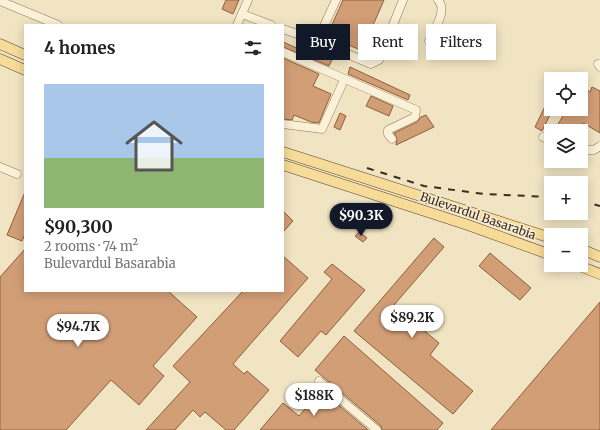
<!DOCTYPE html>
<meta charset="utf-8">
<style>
body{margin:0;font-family:Merriweather,serif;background:#f6f6f6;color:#222;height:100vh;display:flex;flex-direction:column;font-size:15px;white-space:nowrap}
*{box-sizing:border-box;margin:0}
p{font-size:13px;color:#767676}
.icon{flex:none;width:22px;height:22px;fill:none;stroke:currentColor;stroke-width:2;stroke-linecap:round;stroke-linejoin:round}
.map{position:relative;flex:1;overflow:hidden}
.details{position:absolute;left:24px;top:24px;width:260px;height:268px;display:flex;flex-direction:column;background:#fff;border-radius:0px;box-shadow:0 2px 10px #0003}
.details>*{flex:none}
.hud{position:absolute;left:296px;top:24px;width:244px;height:36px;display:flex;gap:8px}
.fabs{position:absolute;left:544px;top:72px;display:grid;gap:8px}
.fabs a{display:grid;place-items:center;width:44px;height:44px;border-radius:0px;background:#fff;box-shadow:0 2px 10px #0003;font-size:20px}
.price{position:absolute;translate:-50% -34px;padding:0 9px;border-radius:14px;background:#fff;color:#222;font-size:13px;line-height:26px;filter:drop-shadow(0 1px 2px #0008)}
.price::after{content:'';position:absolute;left:50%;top:24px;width:12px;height:9px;margin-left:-6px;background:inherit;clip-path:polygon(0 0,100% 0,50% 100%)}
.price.current{background:#111827;color:#fff}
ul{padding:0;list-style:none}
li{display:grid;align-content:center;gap:8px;height:212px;padding:0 20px}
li+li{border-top:1px solid #e0e0e0}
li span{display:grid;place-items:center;height:124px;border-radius:0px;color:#555}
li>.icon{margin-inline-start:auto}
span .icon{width:72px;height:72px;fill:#fffc;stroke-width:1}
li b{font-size:17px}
h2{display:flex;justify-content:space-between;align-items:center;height:48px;padding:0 20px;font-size:17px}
.chip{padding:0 14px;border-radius:0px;background:#fff;box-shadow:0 2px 10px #0003;font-size:14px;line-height:36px}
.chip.current{background:#111827;color:#fff}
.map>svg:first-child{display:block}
.building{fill:#d29e76;stroke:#8f5e3c}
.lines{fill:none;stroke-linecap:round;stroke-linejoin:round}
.minor-casing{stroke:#8e7658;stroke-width:9}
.major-casing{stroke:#5b432d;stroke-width:11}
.minor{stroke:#fbf1d8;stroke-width:8}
.major{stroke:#f7db99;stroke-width:10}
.rail{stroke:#3c2d1d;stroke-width:2;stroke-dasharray:7 7;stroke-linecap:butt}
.labels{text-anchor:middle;stroke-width:3;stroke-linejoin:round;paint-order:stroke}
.street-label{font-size:12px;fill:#3c2d1d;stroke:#f8eed4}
</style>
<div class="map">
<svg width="600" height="430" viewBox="0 0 600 430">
<rect width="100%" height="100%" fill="#f1e4c3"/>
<g class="building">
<path d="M226,0h13l-6,14 -11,-5z"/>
<path d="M343,0h41l-17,39 12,5 -4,12 -48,-20z"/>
<path d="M283,42l18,8 2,-6 31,12 -5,10 -46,-19z"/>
<path d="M283,58l36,16 -6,12 18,8 -12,29 -8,-1 -17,-7 -2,5 -9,-1z"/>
<path d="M350,67l60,28 -2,5 -60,-26z"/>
<path d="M581,86l9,6 2,-5 8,4v42l-17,-10 -5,8h-24l13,-22h14z"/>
<path d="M551,94v15h2l-11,22 -7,-4z"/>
<path d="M371,96l22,10 -4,10 -23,-10z"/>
<path d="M340,113l6,3 -6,14 -6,-3z"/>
<path d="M426,115l8,12 -38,18 1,-6 -3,-6 23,-11 4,-5z"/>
<path d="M25,192v42l-3,7 -15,-6z"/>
<path d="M283,211l10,10 -10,11z"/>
<path d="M384,211l5,4 -8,9 -5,-4z"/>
<path d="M359,232l8,6 -4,4 -8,-6z"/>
<path d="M434,238l10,9 -50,58 45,38 -9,12 43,36 -20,23 -99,-83z"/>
<path d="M25,249v42h143l29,26 -44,49 11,10 -25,29 -28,-25 -45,50h-66v-153z"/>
<path d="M490,253l41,35 -11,12 -41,-34z"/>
<path d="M283,256l25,22 -75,86 11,10 3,-3 22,19 -35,40h-8l-21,-18 -5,5 -7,-7 -18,20h-29l44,-48 -17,-16 70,-75h40z"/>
<path d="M332,264l33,26 -39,45 -5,-4 -23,26 -18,-16 52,-62 -8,-7z"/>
<path d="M600,302v128h-109z"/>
<path d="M344,336l99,87 -6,7h-55l-1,-4 -66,-56z"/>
<path d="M321,390l47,40h-108l23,-27 16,13z"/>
</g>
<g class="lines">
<g class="minor-casing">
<g id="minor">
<path d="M0,1l58,24"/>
<path d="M242,14l29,11"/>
<path d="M237,25l11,-25"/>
<path d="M283,29l34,12 54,23 8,-4 24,-60"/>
<path d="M317,41l19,-41"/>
<path d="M429,41c5,-11 19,-31 9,-41"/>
<path d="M283,52l133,58 -1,7 -27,13v4l4,5"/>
<path d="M598,64l2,3"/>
<path d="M283,124l39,5 22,-49"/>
<path d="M543,137l8,4"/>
<path d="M581,150h13l6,-4"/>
<path d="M0,167l17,7"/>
<path d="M319,381l58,49"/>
</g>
</g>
<g class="major-casing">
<g id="major">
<path d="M0,44l25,11"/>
<path d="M0,59l25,11"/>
<path d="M283,152l268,86"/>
<path d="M283,165l185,60 83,30"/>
<path d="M581,249l19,8"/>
<path d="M577,265l23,9"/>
</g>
</g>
<use href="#minor" class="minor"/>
<use href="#major" class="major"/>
<g class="rail">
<path d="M367,168l57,18 60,8 67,3"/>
<path d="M581,201l19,5"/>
</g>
</g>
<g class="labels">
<g class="street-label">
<text transform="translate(478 216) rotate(19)" y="4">Bulevardul Basarabia</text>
</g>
</g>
</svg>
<div class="fabs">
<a><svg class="icon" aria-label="locate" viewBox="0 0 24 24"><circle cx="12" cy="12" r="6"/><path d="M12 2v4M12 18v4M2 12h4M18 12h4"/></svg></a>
<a><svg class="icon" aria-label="layers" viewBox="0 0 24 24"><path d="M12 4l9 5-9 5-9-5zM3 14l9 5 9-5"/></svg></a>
<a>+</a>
<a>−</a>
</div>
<b class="price current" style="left:361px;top:237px">$90.3K</b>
<b class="price" style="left:412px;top:339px">$89.2K</b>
<b class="price" style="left:78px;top:348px">$94.7K</b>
<b class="price" style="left:314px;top:417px">$188K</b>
<div class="hud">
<a class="chip current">Buy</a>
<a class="chip">Rent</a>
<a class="chip">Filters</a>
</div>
<section class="details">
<h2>4 homes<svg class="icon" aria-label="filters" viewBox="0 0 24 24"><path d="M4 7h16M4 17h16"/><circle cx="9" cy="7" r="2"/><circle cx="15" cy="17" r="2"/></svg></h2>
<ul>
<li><span style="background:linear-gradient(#a9c7e8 60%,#8fb573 0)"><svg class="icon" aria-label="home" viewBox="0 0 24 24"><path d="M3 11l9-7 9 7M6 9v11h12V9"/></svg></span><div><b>$90,300</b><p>2 rooms · 74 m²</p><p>Bulevardul Basarabia</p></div></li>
</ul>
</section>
</div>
